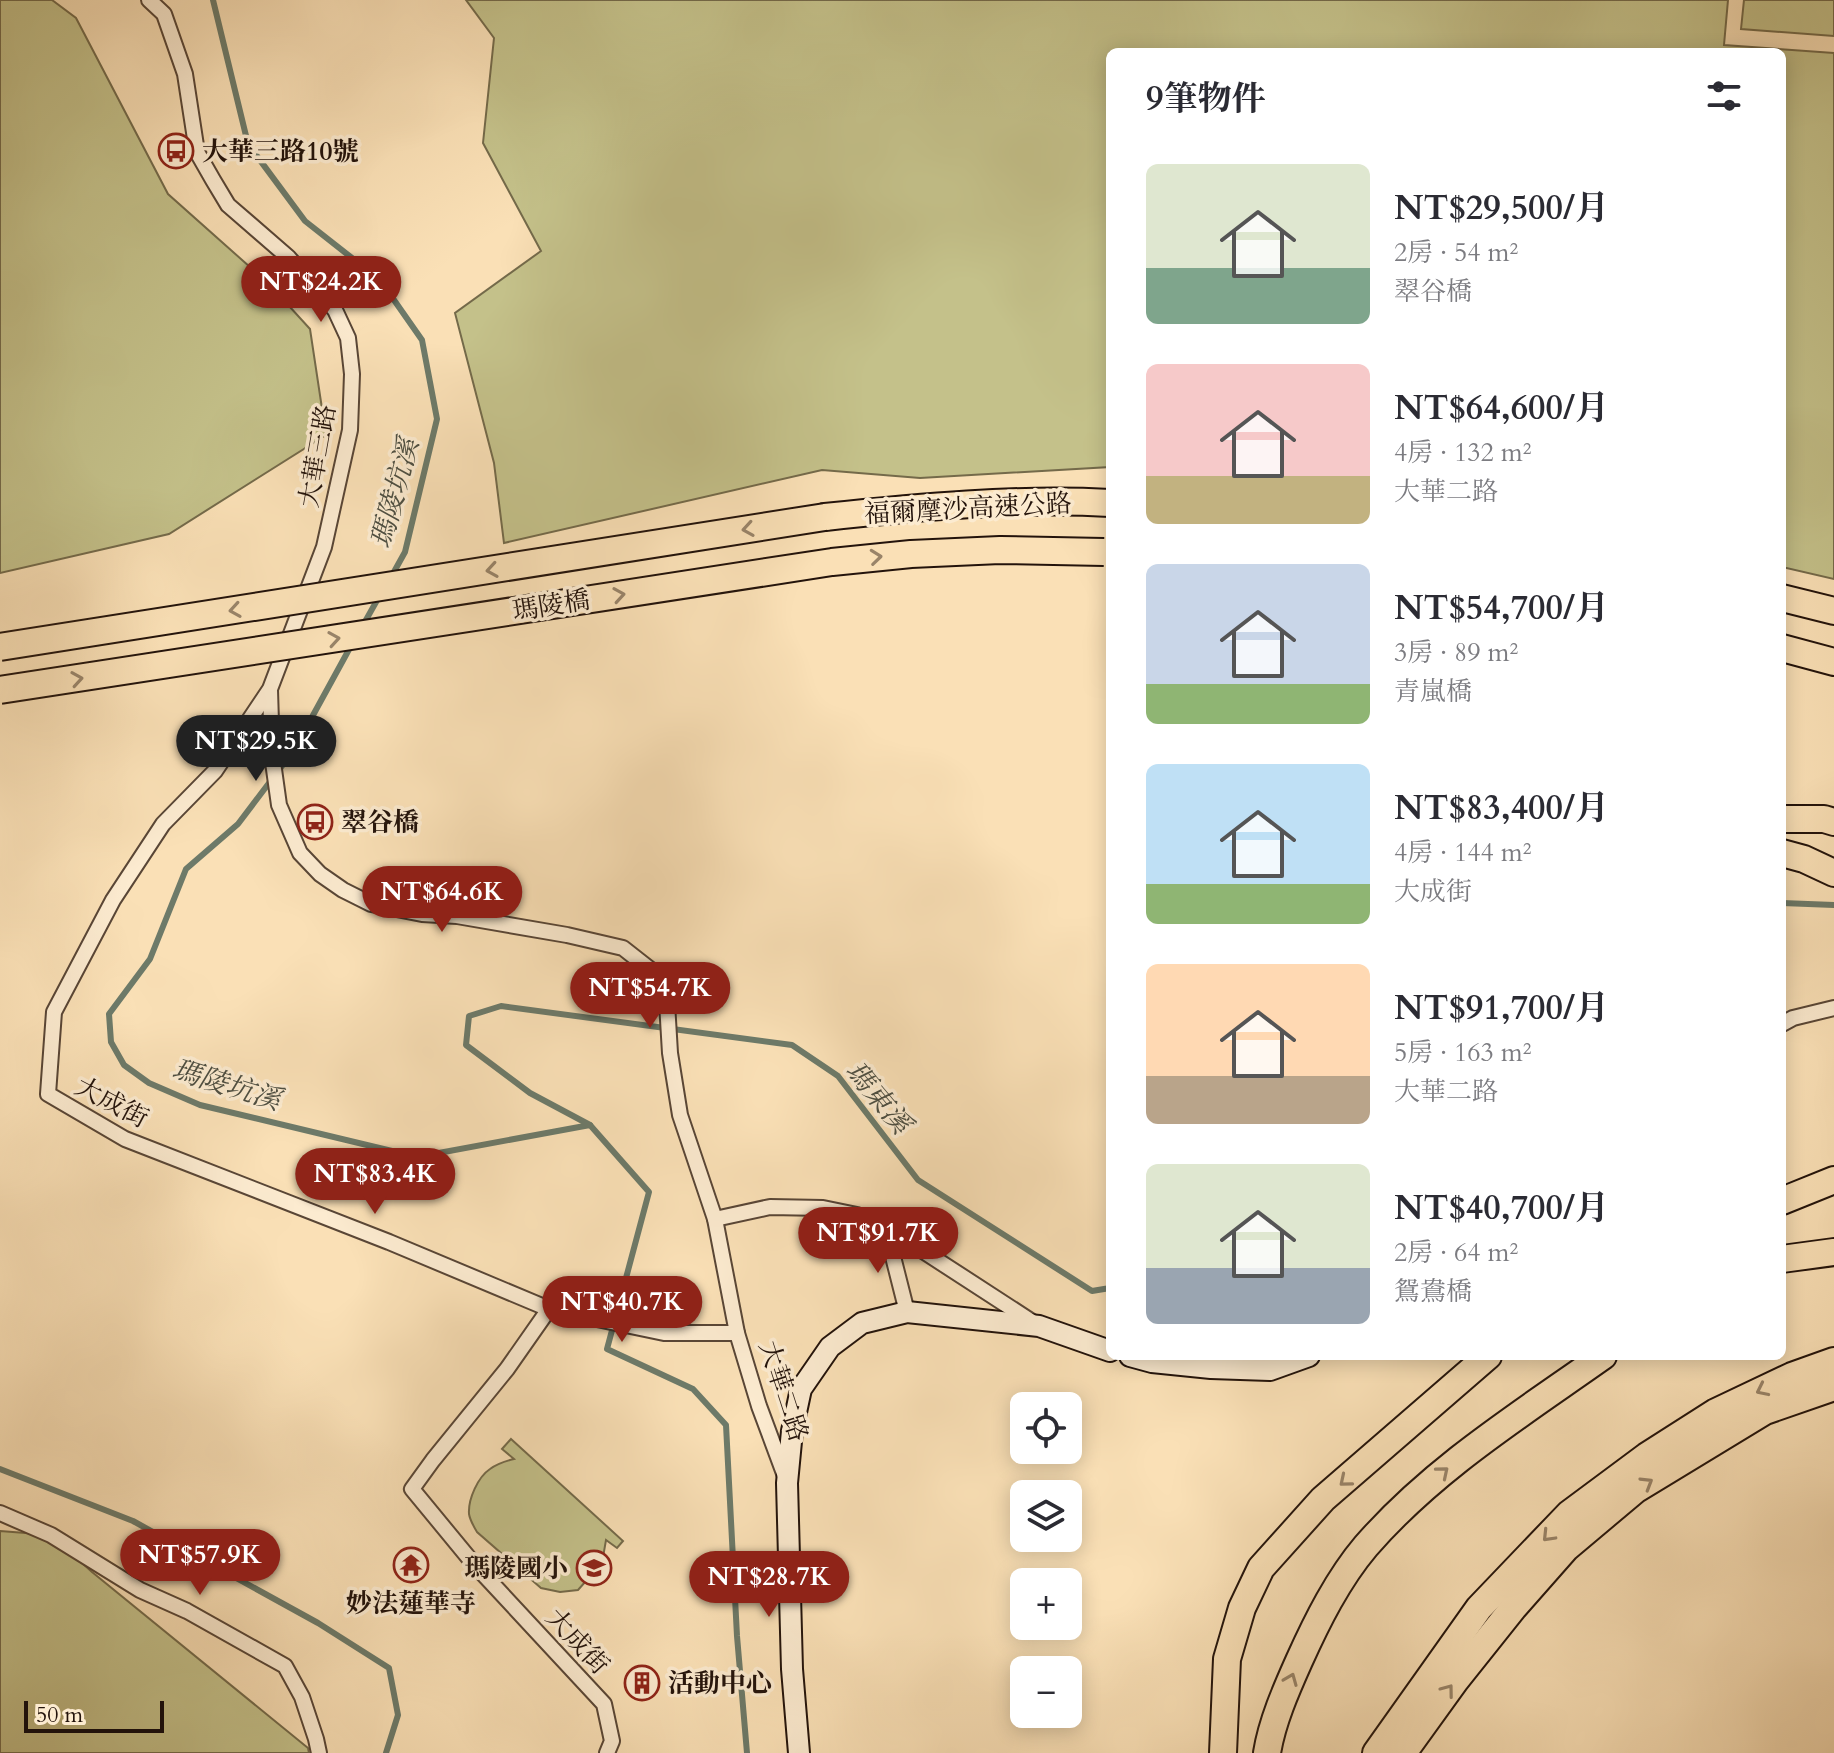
<!DOCTYPE html>
<html lang="zh-TW">
<meta charset="utf-8">
<style>
body{margin:0;font-family:Cardo,"Noto Serif TC",serif;background:#f7f7f7;color:#2b2b33;height:100vh;display:flex;flex-direction:column;font-size:30px;white-space:nowrap}
*{box-sizing:border-box;margin:0}
p{font-size:26px;color:#7c7c81}
.icon{flex:none;width:44px;height:44px;fill:none;stroke:currentColor;stroke-width:2;stroke-linecap:round;stroke-linejoin:round}
.map{position:relative;flex:1;overflow:hidden}
.panel{position:absolute;left:1106px;top:48px;width:680px;height:1312px;display:flex;flex-direction:column;background:#fff;border-radius:12px;box-shadow:0 4px 20px #0003}
.panel>*{flex:none}
.fabs{position:absolute;left:1010px;top:1392px;display:grid;gap:16px}
.fabs a{display:grid;place-items:center;width:72px;height:72px;border-radius:12px;background:#fff;box-shadow:0 4px 20px #0003;font-size:40px}
.scale{position:absolute;left:24px;bottom:20px;width:140px;box-sizing:border-box;padding-left:8px;border:4px solid #23130b;border-top:0;font-size:22px;line-height:28px;white-space:nowrap;color:#23130b;-webkit-text-stroke:6px #fcebd0;paint-order:stroke}
.price{position:absolute;translate:-50% -68px;padding:0 18px;border-radius:28px;background:#8f2418;color:#fff;font-size:26px;line-height:52px;filter:drop-shadow(0 2px 4px #0008)}
.price::after{content:'';position:absolute;left:50%;top:48px;width:24px;height:18px;margin-left:-12px;background:inherit;clip-path:polygon(0 0,100% 0,50% 100%)}
.price.on{background:#222;color:#fff}
ul{padding:0;list-style:none}
li{display:flex;align-items:center;gap:24px;height:200px;padding:0 40px}
li span{display:grid;place-items:center;flex:none;width:224px;height:160px;border-radius:12px;color:#555}
li>.icon{margin-inline-start:auto}
span .icon{width:96px;height:96px;fill:#fffc;stroke-width:1}
li b{font-size:34px}
h2{display:flex;justify-content:space-between;align-items:center;height:96px;padding:0 40px;font-size:34px}
.map>svg:first-child{display:block}
.green{fill:#c4c18a;stroke:#746a4a;stroke-width:2}
.lines{fill:none;stroke-linecap:round;stroke-linejoin:round}
.stream{stroke:#6d7a69;stroke-width:6}
.street-casing{stroke:#594636;stroke-width:18}
.secondary-casing{stroke:#23130b;stroke-width:24}
.highway-casing{stroke:#23130b;stroke-width:30}
.street{stroke:#fcebd0;stroke-width:14}
.secondary{stroke:#fcebd0;stroke-width:20}
.highway{stroke:#fae0b6;stroke-width:26}
.highway-bridge-casing{stroke:#23130b;stroke-width:30;stroke-linecap:butt}
.highway-bridge{stroke:#fae0b6;stroke-width:26}
.oneway{stroke:#998469}
.labels{text-anchor:middle;stroke-width:7;stroke-linejoin:round;paint-order:stroke}
.poi-label{font-size:26px;font-weight:bold;fill:#23130b;stroke:#fcebd0;text-anchor:start}
.street-label{font-size:26px;fill:#23130b;stroke:#fcebd0}
.water-label{font-size:28px;font-style:italic;fill:#4e4f42;stroke:#fcebd0}
</style>
<div class="map">
<svg width="1834" height="1753" viewBox="0 0 1834 1753">
<rect width="100%" height="100%" fill="#fae0b6"/>
<filter id="stains"><feTurbulence type="fractalNoise" baseFrequency=".0025" numOctaves="4"/><feColorMatrix values="0 0 0 0 .2 0 0 0 0 .09 0 0 0 0 .02 0 0 0 .5 -.17"/></filter>
<radialGradient id="worn" r=".72"><stop offset=".6" stop-color="#630" stop-opacity="0"/><stop offset="1" stop-color="#630" stop-opacity=".3"/></radialGradient>
<g class="green">
<path d="M0,0h52l24,18 92,176 101,90 41,45 16,106 -157,99 -169,39z"/>
<path d="M466,0h1262l-4,45 110,8v526l-52,-12v-515h-672v415l-190,11 -98,-8 -318,73 -10,-80 -39,-150 86,-62 -58,-108 11,-105z"/>
<path d="M1744,0h90v36l-93,-7z"/>
<path d="M511,1439l112,102 -6,7 -11,-8 -4,23 -24,27 -18,2 -19,-4 -64,-56c-3,-5 -7,-12 -8,-18 -1,-15 9,-37 21,-45 7,-5 16,-8 24,-10l-12,-10z"/>
<path d="M0,1531l51,4 41,37 216,176 1,5h-309z"/>
</g>
<g class="lines">
<g class="stream">
<path d="M213,0l35,144 57,77 75,59 42,60 15,79 -32,133 -15,27"/>
<path d="M362,627l18,-32"/>
<path d="M352,644l-58,106 -56,74 -52,45 -36,90 -41,55 2,28 13,23 25,18 51,22 217,52 173,-32 59,67 -42,157 86,40 33,36 11,211 10,117"/>
<path d="M1782,903l52,2"/>
<path d="M590,1125l-60,-32 -64,-48 3,-29 32,-10 291,39 46,31 80,104 174,111 18,-3"/>
<path d="M0,1469l133,52 185,102 71,45 9,47 -12,38"/>
</g>
<g class="street-casing">
<g id="street">
<path d="M149,0l15,14 21,60 12,78 16,28 15,25 60,52 47,53 13,28 4,36 -2,56 -26,117 -54,142 -55,82 -52,53 -50,76 -59,112 -6,82 77,45 264,103 160,67 -42,60 -74,91 -21,29 61,74 131,141 8,37 -5,12"/>
<path d="M270,690l2,65 7,50 21,48 20,21 23,16 28,14 51,10 35,2 110,19 56,13 28,22 16,33 3,50 10,62 35,104 22,114 22,73 26,70"/>
<path d="M1782,1024l11,-6 41,-10"/>
<path d="M715,1219l55,-12 53,1 34,7 46,23 131,85"/>
<path d="M886,1229l21,83"/>
<path d="M549,1309l115,24h73"/>
<path d="M0,1513l51,22 89,55 47,21 98,55 17,31 14,42 3,14"/>
</g>
</g>
<g class="secondary-casing">
<g id="secondary">
<path d="M1130,1356l22,6 59,6 59,2 39,-14"/>
<path d="M799,1753l-7,-84 -5,-186 5,-52 9,-42 29,-42 32,-24 45,-11 132,14 71,25"/>
</g>
</g>
<g class="highway-casing">
<g id="highway">
<path d="M825,517c94,-10 190,-19 285,-14"/>
<path d="M1782,598l52,13"/>
<path d="M1782,648l52,14"/>
<path d="M1782,819h42l10,3"/>
<path d="M1782,853l22,6 30,14"/>
<path d="M1782,1201l52,-21"/>
<path d="M1782,1259l52,-7"/>
<path d="M1223,1753l4,-94 15,-51 19,-40 62,-69 165,-143"/>
<path d="M1267,1753c5,-31 19,-63 32,-92 18,-40 39,-82 67,-115 67,-77 155,-132 237,-190"/>
<path d="M1376,1753l103,-145 90,-94 78,-58 69,-44 76,-36 42,-15"/>
<path d="M1403,1753l52,-72 59,-74 52,-59 69,-58 130,-79 69,-24"/>
</g>
</g>
<use href="#street" class="street"/>
<use href="#secondary" class="secondary"/>
<use href="#highway" class="highway"/>
<g class="highway-bridge-casing">
<g id="highway-bridge">
<path d="M0,647l825,-130"/>
<path d="M0,690l832,-128 79,-8 89,-4 104,2"/>
</g>
</g>
<use href="#highway-bridge" class="highway-bridge"/>
</g>
<defs><path id="oneway-chevron" d="M-2-3.5L2.5 0L-2 3.5" fill="none" stroke-width="1.6" stroke-linecap="round" stroke-linejoin="round" transform="scale(2)"/></defs>
<g class="oneway">
<use href="#oneway-chevron" transform="translate(748 529) rotate(171)"/>
<use href="#oneway-chevron" transform="translate(876 557) rotate(-6)"/>
<use href="#oneway-chevron" transform="translate(492 570) rotate(171)"/>
<use href="#oneway-chevron" transform="translate(619 595) rotate(-9)"/>
<use href="#oneway-chevron" transform="translate(235 610) rotate(171)"/>
<use href="#oneway-chevron" transform="translate(334 639) rotate(-9)"/>
<use href="#oneway-chevron" transform="translate(77 679) rotate(-9)"/>
<use href="#oneway-chevron" transform="translate(1762 1390) rotate(154)"/>
<use href="#oneway-chevron" transform="translate(1443 1472) rotate(-40)"/>
<use href="#oneway-chevron" transform="translate(1345 1481) rotate(140)"/>
<use href="#oneway-chevron" transform="translate(1647 1483) rotate(-31)"/>
<use href="#oneway-chevron" transform="translate(1548 1536) rotate(134)"/>
<use href="#oneway-chevron" transform="translate(1291 1679) rotate(-68)"/>
<use href="#oneway-chevron" transform="translate(1448 1690) rotate(-53)"/>
</g>
<defs>
<g id="bus-ring" transform="scale(1.8)"><circle r="9.5" fill="#fcebd0" stroke="#8f2418" stroke-width="1.5"/><path d="M-5-6H5V4H4V6H2V4H-2V6H-4V4H-5ZM-3.5-4V0h7V-4ZM-3.5 1.2v1.5H-2V1.2ZM2 1.2v1.5H3.5V1.2Z" fill="#8f2418"/></g>
<g id="temple-ring" transform="scale(1.8)"><circle r="9.5" fill="#fcebd0" stroke="#8f2418" stroke-width="1.5"/><path d="M0-6L5-2H3V0L6.5 2.5H4V6H1.5V3h-3V6H-4V2.5H-6.5L-3 0V-2H-5Z" fill="#8f2418"/></g>
<g id="school-ring" transform="scale(1.8)"><circle r="9.5" fill="#fcebd0" stroke="#8f2418" stroke-width="1.5"/><path d="M0-5L7-2L0 1L-7-2ZM-4 1L0 2.5L4 1V4Q0 6-4 4Z" fill="#8f2418"/></g>
<g id="building-ring" transform="scale(1.8)"><circle r="9.5" fill="#fcebd0" stroke="#8f2418" stroke-width="1.5"/><path d="M-4-6H4V6H1V3H-1V6H-4ZM-2.5-4.3h1.7v1.8h-1.7ZM.8-4.3h1.7v1.8H.8ZM-2.5-1h1.7V.8h-1.7ZM.8-1h1.7V.8H.8Z" fill="#8f2418"/></g>
</defs>
<g fill-rule="evenodd">
<use href="#bus-ring" x="176" y="151"/>
<use href="#bus-ring" x="315" y="822"/>
<use href="#temple-ring" x="411" y="1565"/>
<use href="#school-ring" x="594" y="1568"/>
<use href="#building-ring" x="642" y="1683"/>
</g>
<g class="labels">
<g class="poi-label">
<text x="202" y="160">大華三路10號</text>
<text x="341" y="831">翠谷橋</text>
<text x="568" y="1577" text-anchor="end">瑪陵國小</text>
<text x="411" y="1612" text-anchor="middle">妙法蓮華寺</text>
<text x="668" y="1692">活動中心</text>
</g>
<g class="street-label">
<text transform="translate(317 456) rotate(-80)" y="9">大華三路</text>
<text transform="translate(968 508) rotate(-3)" y="9">福爾摩沙高速公路</text>
<text transform="translate(551 605) rotate(-9)" y="9">瑪陵橋</text>
<text transform="translate(112 1102) rotate(28)" y="9">大成街</text>
<text transform="translate(784 1391) rotate(72)" y="9">大華二路</text>
<text transform="translate(578 1641) rotate(47)" y="9">大成街</text>
</g>
<g class="water-label">
<text transform="translate(394 493) rotate(-75)" y="10">瑪陵坑溪</text>
<text transform="translate(227 1084) rotate(17)" y="10">瑪陵坑溪</text>
<text transform="translate(879 1097) rotate(50)" y="10">瑪東溪</text>
</g>
</g>
<rect width="100%" height="100%" filter="url(#stains)"/>
<rect width="100%" height="100%" fill="url(#worn)"/>
</svg>
<div class="fabs">
<a><svg class="icon" aria-label="locate" viewBox="0 0 24 24"><circle cx="12" cy="12" r="6"/><path d="M12 2v4M12 18v4M2 12h4M18 12h4"/></svg></a>
<a><svg class="icon" aria-label="layers" viewBox="0 0 24 24"><path d="M12 4l9 5-9 5-9-5zM3 14l9 5 9-5"/></svg></a>
<a>+</a>
<a>−</a>
</div>
<div class="scale">50 m</div>
<b class="price" style="left:321px;top:324px">NT$24.2K</b>
<b class="price on" style="left:256px;top:783px">NT$29.5K</b>
<b class="price" style="left:442px;top:934px">NT$64.6K</b>
<b class="price" style="left:650px;top:1030px">NT$54.7K</b>
<b class="price" style="left:375px;top:1216px">NT$83.4K</b>
<b class="price" style="left:878px;top:1275px">NT$91.7K</b>
<b class="price" style="left:622px;top:1344px">NT$40.7K</b>
<b class="price" style="left:200px;top:1597px">NT$57.9K</b>
<b class="price" style="left:769px;top:1619px">NT$28.7K</b>
<section class="panel">
<h2>9筆物件<svg class="icon" aria-label="filters" viewBox="0 0 24 24"><path d="M4 7h16M4 17h16"/><circle cx="9" cy="7" r="2"/><circle cx="15" cy="17" r="2"/></svg></h2>
<ul>
<li><span style="background:linear-gradient(#dfe7d0 65%,#7fa58c 0)"><svg class="icon" aria-label="home" viewBox="0 0 24 24"><path d="M3 11l9-7 9 7M6 9v11h12V9"/></svg></span><div><b>NT$29,500/月</b><p>2房 · 54 m²</p><p>翠谷橋</p></div></li>
<li><span style="background:linear-gradient(#f6c9c9 70%,#c2b280 0)"><svg class="icon" aria-label="home" viewBox="0 0 24 24"><path d="M3 11l9-7 9 7M6 9v11h12V9"/></svg></span><div><b>NT$64,600/月</b><p>4房 · 132 m²</p><p>大華二路</p></div></li>
<li><span style="background:linear-gradient(#c9d6e8 75%,#8fb573 0)"><svg class="icon" aria-label="home" viewBox="0 0 24 24"><path d="M3 11l9-7 9 7M6 9v11h12V9"/></svg></span><div><b>NT$54,700/月</b><p>3房 · 89 m²</p><p>青嵐橋</p></div></li>
<li><span style="background:linear-gradient(#bfe0f5 75%,#8fb573 0)"><svg class="icon" aria-label="home" viewBox="0 0 24 24"><path d="M3 11l9-7 9 7M6 9v11h12V9"/></svg></span><div><b>NT$83,400/月</b><p>4房 · 144 m²</p><p>大成街</p></div></li>
<li><span style="background:linear-gradient(#ffd9b3 70%,#b9a48a 0)"><svg class="icon" aria-label="home" viewBox="0 0 24 24"><path d="M3 11l9-7 9 7M6 9v11h12V9"/></svg></span><div><b>NT$91,700/月</b><p>5房 · 163 m²</p><p>大華二路</p></div></li>
<li><span style="background:linear-gradient(#dfe7d0 65%,#9aa5b1 0)"><svg class="icon" aria-label="home" viewBox="0 0 24 24"><path d="M3 11l9-7 9 7M6 9v11h12V9"/></svg></span><div><b>NT$40,700/月</b><p>2房 · 64 m²</p><p>鴛鴦橋</p></div></li>
</ul>
</section>
</div>
